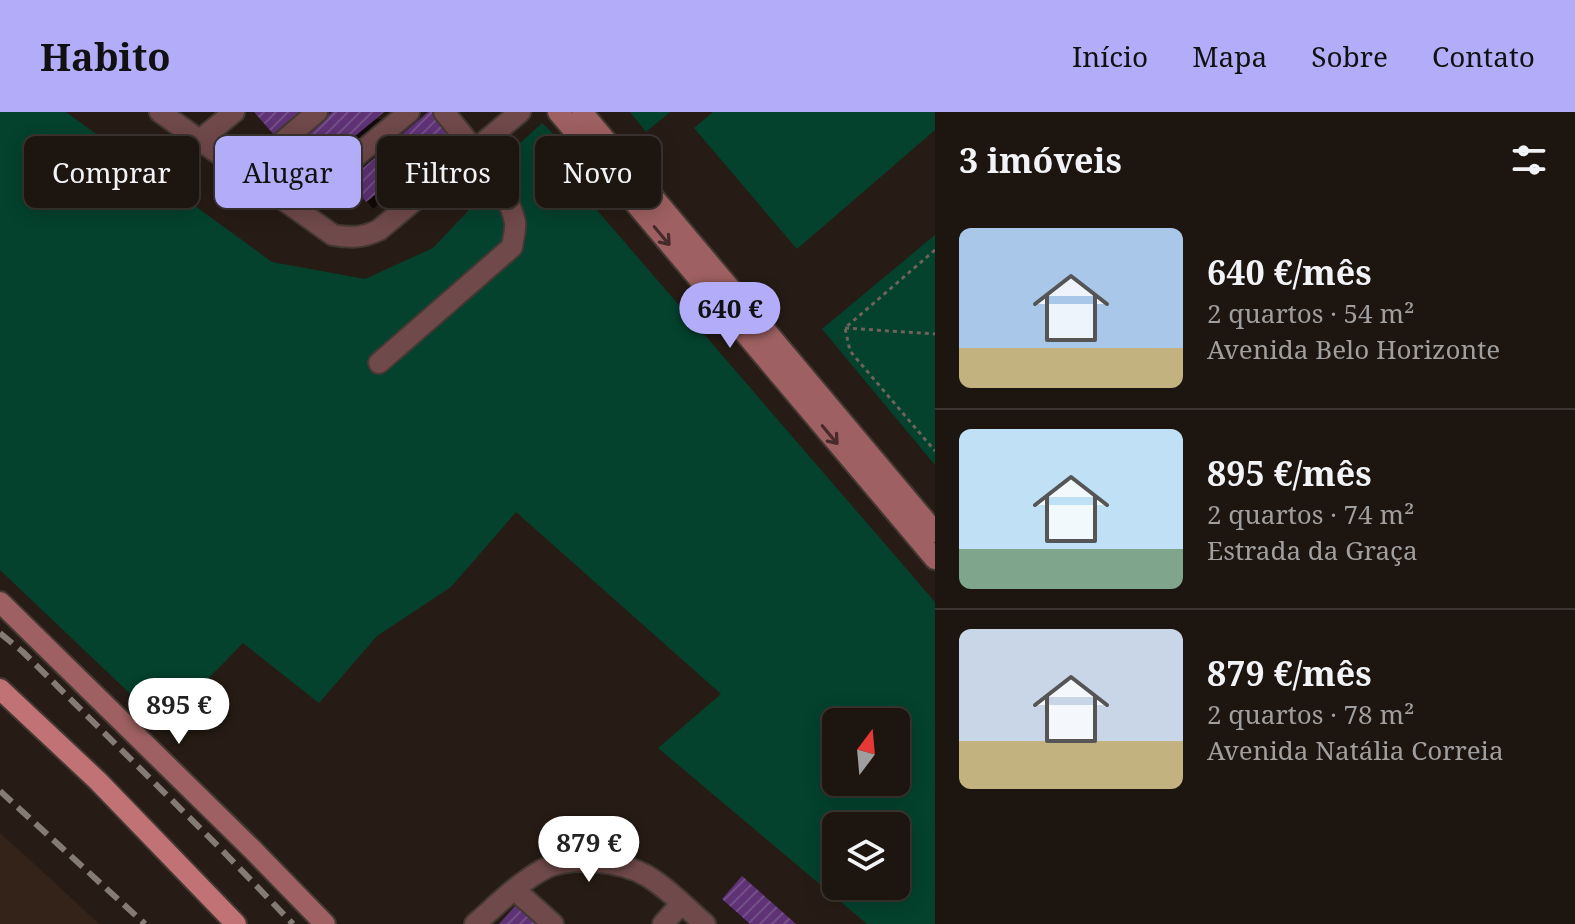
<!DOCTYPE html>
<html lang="pt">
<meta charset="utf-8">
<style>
body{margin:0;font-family:"Noto Serif",serif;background:#2a221e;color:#f1f3f6;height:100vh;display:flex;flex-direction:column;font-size:30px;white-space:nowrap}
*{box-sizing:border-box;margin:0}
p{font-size:26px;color:#a09f9f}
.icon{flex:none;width:44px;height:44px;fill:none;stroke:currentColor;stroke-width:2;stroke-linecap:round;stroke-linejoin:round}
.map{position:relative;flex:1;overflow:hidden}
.details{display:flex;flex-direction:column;background:#1d1510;width:640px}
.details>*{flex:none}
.hud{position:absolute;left:24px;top:24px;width:760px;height:72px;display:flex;gap:16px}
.needle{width:52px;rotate:16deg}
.buttons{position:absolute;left:822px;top:596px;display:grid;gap:16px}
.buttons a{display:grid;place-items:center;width:88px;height:88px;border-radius:12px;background:#1d1510;box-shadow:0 4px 20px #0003,0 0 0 2px #3b3430;font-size:40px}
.price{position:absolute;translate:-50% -68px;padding:0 18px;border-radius:28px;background:#fff;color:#222;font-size:26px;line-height:52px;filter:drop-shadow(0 2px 4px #0008)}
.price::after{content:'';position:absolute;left:50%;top:48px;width:24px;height:18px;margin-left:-12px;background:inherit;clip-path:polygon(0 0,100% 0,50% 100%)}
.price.on{background:#b3adf9;color:#111}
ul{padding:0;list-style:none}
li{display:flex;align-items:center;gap:24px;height:200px;padding:0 24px}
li+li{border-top:2px solid #3b3430}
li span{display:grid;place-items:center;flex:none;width:224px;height:160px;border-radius:12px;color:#555}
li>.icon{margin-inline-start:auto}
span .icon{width:96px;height:96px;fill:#fffc;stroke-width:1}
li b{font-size:34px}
h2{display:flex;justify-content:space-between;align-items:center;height:96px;padding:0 24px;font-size:34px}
.tag{padding:0 28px;border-radius:12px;background:#1d1510;box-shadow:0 4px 20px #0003,0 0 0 2px #3b3430;font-size:28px;line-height:72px}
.tag.on{background:#b3adf9;color:#111}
header{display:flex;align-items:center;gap:48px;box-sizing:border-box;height:112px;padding:0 40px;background:#b3adf9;color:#111}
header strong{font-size:38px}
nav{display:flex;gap:44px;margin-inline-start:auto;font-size:28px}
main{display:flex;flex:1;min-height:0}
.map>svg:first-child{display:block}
.built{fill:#332318}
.green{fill:#04422d;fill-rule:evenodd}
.building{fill:url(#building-hatch);filter:url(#shadow)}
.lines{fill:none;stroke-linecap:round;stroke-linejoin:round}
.street-casing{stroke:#433932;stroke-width:24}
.secondary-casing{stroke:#433932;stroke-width:24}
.primary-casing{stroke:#433932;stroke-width:24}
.path{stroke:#6c635c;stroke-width:3;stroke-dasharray:4 4;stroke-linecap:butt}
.street{stroke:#70494a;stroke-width:20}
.secondary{stroke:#9e6062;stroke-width:20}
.primary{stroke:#c17274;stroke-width:20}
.rail{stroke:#847b75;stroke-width:6;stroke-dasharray:16 8;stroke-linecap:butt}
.oneway{stroke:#462b2a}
</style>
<header>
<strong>Habito</strong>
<nav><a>Início</a><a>Mapa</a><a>Sobre</a><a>Contato</a></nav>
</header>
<main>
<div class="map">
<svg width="935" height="812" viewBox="0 0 935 812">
<defs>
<pattern id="building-hatch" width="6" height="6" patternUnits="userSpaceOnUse" patternTransform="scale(2)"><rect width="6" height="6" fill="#5e3276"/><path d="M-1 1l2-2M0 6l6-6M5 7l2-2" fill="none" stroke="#744f88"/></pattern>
<filter id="shadow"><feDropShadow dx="7" dy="7" stdDeviation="0" flood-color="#0009"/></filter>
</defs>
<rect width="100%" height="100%" fill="#271c15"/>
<path class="built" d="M0,721l68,62 31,29h-99z"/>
<g class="green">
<path d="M0,0h66l206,150 93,17 68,-31 35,-37 3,-22 71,-66 26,24 -3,26 370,429v322h-68l-209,-176 63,-54 -205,-182 -65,75 -74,49 -58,67 -76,-60 -80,82 -163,-155zM836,610h60v60h-60zM836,714h60v60h-60z"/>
<path d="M630,0h40l-24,20z"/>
<path d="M713,0h222v18l-138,119 -103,-121z"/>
<path d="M935,123v230l-113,-136z"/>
</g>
<g class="building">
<path d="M254,0h50l-29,24z"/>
<path d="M332,0h52l-75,62 -20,-24z"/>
<path d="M428,0h8l16,19 -86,71 -17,-22z"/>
<path d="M742,764l54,48h-46l-28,-25z"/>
<path d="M516,793l22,19h-39z"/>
</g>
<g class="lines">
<g class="street-casing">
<g id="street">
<path d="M160,0l173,123c18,3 29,3 46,-5l141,-118"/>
<path d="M200,28l34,-28"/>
<path d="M246,61l71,-61"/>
<path d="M295,95l114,-95"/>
<path d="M379,251l133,-116c1,-8 4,-17 3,-25 -7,-36 -48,-81 -71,-110"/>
<path d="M515,778l38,34"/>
<path d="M475,812c22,-19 43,-41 69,-55 26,-14 77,-8 103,7 21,12 39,32 58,48"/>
<path d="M663,812l18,-20"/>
</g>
</g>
<g class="secondary-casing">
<g id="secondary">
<path d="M558,0l377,447"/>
<path d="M582,0l353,420"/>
<path d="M0,490l252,247 73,75"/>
</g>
</g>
<g class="primary-casing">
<path id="primary" d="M0,577l98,92 138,143"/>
</g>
<g class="path">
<path d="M935,138l-90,78 5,23 85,100"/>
<path d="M845,216l90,6"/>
</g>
<use href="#street" class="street"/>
<use href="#secondary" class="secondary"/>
<use href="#primary" class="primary"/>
<g class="rail">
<path d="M0,521l23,19 197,196 73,76"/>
<path d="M0,679l145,133"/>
</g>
</g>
<defs><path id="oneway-shaft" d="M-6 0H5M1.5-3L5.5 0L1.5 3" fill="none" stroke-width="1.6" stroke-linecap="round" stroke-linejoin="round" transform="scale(2)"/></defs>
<g class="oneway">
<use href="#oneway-shaft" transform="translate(662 124) rotate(50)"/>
<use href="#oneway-shaft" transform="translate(830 323) rotate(50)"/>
</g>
</svg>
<div class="buttons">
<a><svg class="needle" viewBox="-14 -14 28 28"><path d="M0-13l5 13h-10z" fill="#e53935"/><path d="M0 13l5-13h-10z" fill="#a09f9f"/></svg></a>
<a><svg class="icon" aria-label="layers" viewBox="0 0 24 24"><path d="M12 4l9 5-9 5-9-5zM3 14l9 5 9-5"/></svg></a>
</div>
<b class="price on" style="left:730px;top:238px">640 €</b>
<b class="price" style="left:179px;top:634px">895 €</b>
<b class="price" style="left:589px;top:772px">879 €</b>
<div class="hud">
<a class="tag">Comprar</a>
<a class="tag on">Alugar</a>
<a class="tag">Filtros</a>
<a class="tag">Novo</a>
</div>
</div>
<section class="details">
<h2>3 imóveis<svg class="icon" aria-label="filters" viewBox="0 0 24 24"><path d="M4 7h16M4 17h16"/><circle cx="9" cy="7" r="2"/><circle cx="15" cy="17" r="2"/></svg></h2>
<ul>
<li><span style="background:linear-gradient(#a9c7e8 75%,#c2b280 0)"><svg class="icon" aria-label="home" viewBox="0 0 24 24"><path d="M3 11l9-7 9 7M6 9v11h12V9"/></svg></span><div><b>640 €/mês</b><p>2 quartos · 54 m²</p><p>Avenida Belo Horizonte</p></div></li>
<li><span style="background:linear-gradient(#bfe0f5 75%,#7fa58c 0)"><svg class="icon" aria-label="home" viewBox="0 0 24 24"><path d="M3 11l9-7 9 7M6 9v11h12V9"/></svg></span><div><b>895 €/mês</b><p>2 quartos · 74 m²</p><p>Estrada da Graça</p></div></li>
<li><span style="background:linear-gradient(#c9d6e8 70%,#c2b280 0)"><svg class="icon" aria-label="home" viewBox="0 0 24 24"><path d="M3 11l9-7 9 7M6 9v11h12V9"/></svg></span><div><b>879 €/mês</b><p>2 quartos · 78 m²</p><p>Avenida Natália Correia</p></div></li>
</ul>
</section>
</main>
